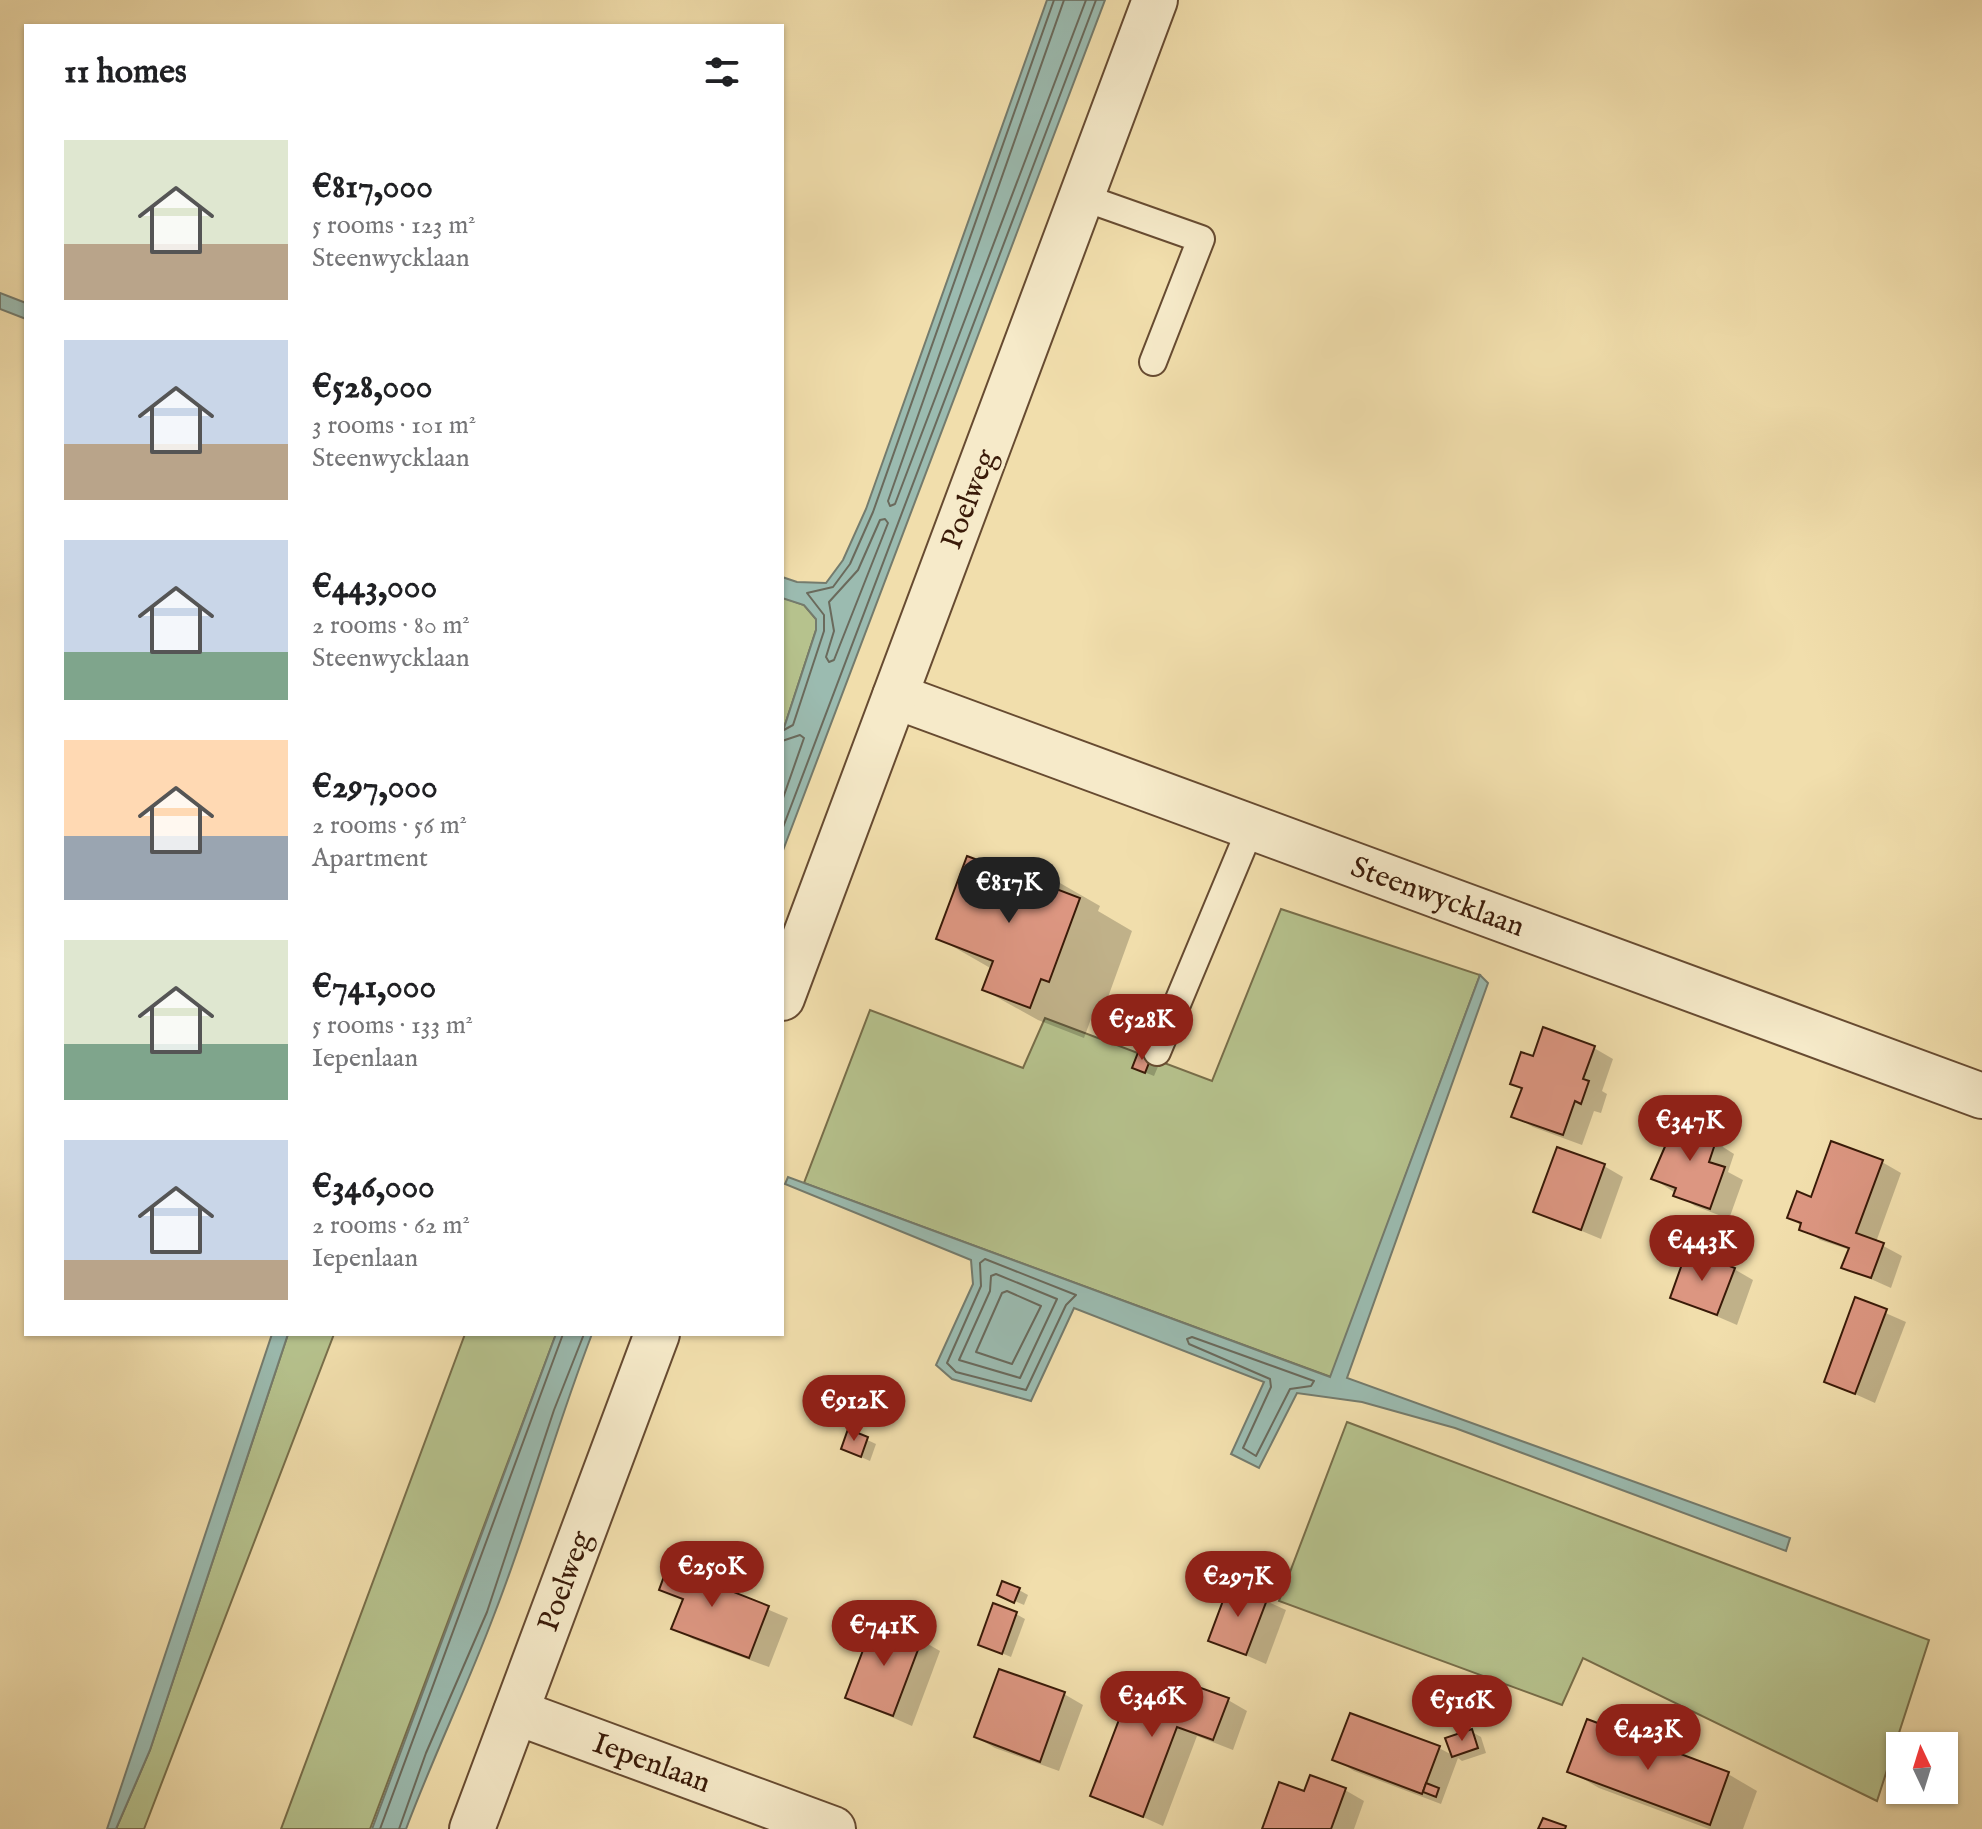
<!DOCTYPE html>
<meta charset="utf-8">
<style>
body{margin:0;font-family:"IM FELL English",serif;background:#f6f6f6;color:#202124;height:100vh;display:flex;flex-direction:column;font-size:30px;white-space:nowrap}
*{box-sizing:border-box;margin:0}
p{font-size:26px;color:#757577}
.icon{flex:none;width:44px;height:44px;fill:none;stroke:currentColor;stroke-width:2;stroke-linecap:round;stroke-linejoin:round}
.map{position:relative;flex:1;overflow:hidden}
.drawer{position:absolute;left:24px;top:24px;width:760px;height:1312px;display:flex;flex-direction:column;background:#fff;border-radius:0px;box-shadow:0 2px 6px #0004}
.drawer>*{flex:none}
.needle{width:52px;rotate:356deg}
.fabs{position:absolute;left:1886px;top:1732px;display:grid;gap:16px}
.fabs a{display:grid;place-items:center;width:72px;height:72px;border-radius:0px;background:#fff;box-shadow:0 2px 6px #0004;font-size:40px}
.price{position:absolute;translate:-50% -68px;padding:0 18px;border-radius:28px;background:#8f2418;color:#fff;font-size:26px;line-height:52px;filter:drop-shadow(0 2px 4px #0008)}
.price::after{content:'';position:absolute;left:50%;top:48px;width:24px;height:18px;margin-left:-12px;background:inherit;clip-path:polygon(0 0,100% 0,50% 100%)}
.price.selected{background:#222;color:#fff}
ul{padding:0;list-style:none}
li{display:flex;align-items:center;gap:24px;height:200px;padding:0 40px}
li span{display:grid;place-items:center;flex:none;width:224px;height:160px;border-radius:0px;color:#555}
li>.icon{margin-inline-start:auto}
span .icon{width:96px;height:96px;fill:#fffc;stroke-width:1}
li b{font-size:34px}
h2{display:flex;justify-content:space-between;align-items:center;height:96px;padding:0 40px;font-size:34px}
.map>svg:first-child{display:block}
.green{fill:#b6c28d;stroke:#786e4a;stroke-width:2}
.water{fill:#9bbbb0;stroke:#747b6d;stroke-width:2}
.shadow{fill:#0003}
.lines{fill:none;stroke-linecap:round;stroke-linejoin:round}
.shore{stroke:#6a6a5c;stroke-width:2}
.building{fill:#dc9681;stroke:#391a08;stroke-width:2}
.service-casing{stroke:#674b31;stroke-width:30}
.minor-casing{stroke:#674b31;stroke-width:48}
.service{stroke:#f6eac9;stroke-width:26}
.minor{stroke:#f6eac9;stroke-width:44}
.labels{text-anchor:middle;stroke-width:7;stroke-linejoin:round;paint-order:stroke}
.street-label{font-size:30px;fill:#391a08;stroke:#f6eac9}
</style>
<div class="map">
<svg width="1982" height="1829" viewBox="0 0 1982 1829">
<rect width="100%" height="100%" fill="#f1deac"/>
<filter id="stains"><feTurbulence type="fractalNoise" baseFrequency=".0025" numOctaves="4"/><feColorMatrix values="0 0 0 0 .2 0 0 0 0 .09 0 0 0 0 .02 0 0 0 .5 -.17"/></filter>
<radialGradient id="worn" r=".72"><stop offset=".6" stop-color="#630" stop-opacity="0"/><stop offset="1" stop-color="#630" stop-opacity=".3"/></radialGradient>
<g class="green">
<path d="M782,597l22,8 12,14v11l-34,104z"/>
<path d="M1281,909l199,66 -149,402 -527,-194 66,-173 153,58 22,-50 167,63z"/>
<path d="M288,1334h46l-190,495h-28l34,-79z"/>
<path d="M465,1334h91l-186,495h-89z"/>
<path d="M1347,1422l582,218 -52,161 -294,-143 -21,47 -283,-104z"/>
</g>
<g class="water">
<path d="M1047,0h58l-323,853v-119l34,-104v-11l-12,-14 -22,-7v-21l15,5 29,1 17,-23 23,-51z"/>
<path d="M0,293l26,10v16l-26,-10z"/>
<path d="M1480,975l8,8 -141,395 443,160 -4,13 -331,-123 -93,-26 -65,-9 -38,75 -28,-14 33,-72 -190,-74 -43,93 -79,-22 -16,-14 37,-81 -2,-24 -186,-76 3,-7 542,200z"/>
<path d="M272,1334h16l-138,416 -34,79h-9z"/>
<path d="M556,1334h36c-36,93 -62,189 -98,281 -27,72 -61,142 -88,214h-34z"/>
</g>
<g class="shadow">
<path d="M1006,873l40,2 54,31 -2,5 34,20 -29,80 -8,-3 -11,30 -46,-18 -54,-30 8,-21 -54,-31z"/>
<path d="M1594,1048l19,11 -11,32 5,3 -6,19 -7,-2 -12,34 -49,-18 -20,-11 10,-26 -11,-7z"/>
<path d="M1140,1053l20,9 -6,14 -10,-4z"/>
<path d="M1680,1116l47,21 -4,10 11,7 -6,18 15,8 -14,39 -34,-13 -41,-27z"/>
<path d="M1882,1162l19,11 -25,69 26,14 -11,32 -47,-21 6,-17 -30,-10 -30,-23 23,-18z"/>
<path d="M1604,1166l19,11 -22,62 -65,-27z"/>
<path d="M1734,1269l19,11 -16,45 -65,-28z"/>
<path d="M1856,1300l50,22 -31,81 -49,-22z"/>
<path d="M850,1432l26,12 -6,17 -27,-12z"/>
<path d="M675,1551l42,20 -5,15 76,32 -19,49 -76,-28 -19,-11 10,-27 -23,-12z"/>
<path d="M1231,1585l55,25 -20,54 -55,-24z"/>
<path d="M1019,1590l9,5 -4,10 -18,-8z"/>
<path d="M1016,1614l9,5 -14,38 -31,-13z"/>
<path d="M921,1640l19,11 -28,75 -64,-28z"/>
<path d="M1064,1694l19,11 -24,66 -64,-23 -19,-11z"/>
<path d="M1189,1695l39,5 19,11 -14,39 -36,-14 -34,90 -70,-31z"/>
<path d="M1589,1722l139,52 29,17 -14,38h-34l-110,-41 -29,-17z"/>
<path d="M1472,1732l9,5 5,16 -24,8 -4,-3 -17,46 -87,-33 -19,-12 104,-11 15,8z"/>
<path d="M1345,1790l19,11 -10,28h-90l41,-35z"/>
</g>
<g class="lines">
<g class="shore">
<path d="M1064,0l-176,501 2,5 5,-2 191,-504"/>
<path d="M885,519l3,4 -54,137 -5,2 -3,-5 8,-26 -5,-29 29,-32 22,-50z"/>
<path d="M782,731l11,-6 31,-94v-16l-17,-22 26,-6 17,-23 23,-52 181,-512"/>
<path d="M782,741l18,-6 4,3 -22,63"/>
<path d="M782,830l314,-830"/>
<path d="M985,1259l91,36 -10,10 -40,85 -70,-18 -9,-9 34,-77 -1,-23z"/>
<path d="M996,1274l61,25 -37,79 -61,-18 31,-69 1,-15z"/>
<path d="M1007,1291l34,15 -29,58 -36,-12 26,-59z"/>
<path d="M1192,1337l122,44 -3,5 -21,3 -34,67 -13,-8 28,-61 -1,-8 -81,-35 -2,-5z"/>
<path d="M380,1829l183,-495"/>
<path d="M399,1829l27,-76 61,-141 67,-202 30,-76"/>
</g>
</g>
<g class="building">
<path d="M967,856l37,14 5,-11 38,14 -4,11 37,14 -31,84 -8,-3 -11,29 -48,-18 11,-29 -57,-22z"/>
<path d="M1543,1027l52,19 -12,33 6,2 -8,23 -6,-3 -12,34 -52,-18 11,-29 -12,-4 11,-32 12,4z"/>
<path d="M1139,1050l13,5 -7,18 -13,-5z"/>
<path d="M1679,1114l29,10 -4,13 12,4 -7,21 16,5 -15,42 -37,-13 3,-8 -25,-9z"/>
<path d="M1831,1141l52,19 -27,73 28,10 -13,35 -30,-10 8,-20 -50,-18 2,-7 -14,-5 10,-27 14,6z"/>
<path d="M1557,1147l48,17 -24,66 -48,-18z"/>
<path d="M1687,1250l48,18 -18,47 -47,-17z"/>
<path d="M1855,1297l32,12 -32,85 -31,-12z"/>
<path d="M848,1429l20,8 -7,20 -20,-8z"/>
<path d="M674,1549l25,9 -6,18 76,30 -20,52 -78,-29 12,-30 -24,-9z"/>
<path d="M1002,1581l18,7 -6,15 -17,-8z"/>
<path d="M1230,1582l38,15 -22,58 -38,-14z"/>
<path d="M993,1603l24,9 -15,42 -24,-9z"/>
<path d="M874,1621l48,18 -29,77 -48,-18z"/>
<path d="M999,1669l66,23 -25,70 -66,-25z"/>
<path d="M1136,1675l52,17 2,-8 39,14 -16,42 -36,-13 -34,90 -53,-21z"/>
<path d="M1350,1713l90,33 -18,48 -90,-34z"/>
<path d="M1587,1719l142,53 -19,53 -143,-53z"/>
<path d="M1472,1729l6,19 -26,9 -7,-19z"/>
<path d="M1310,1775l36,13 -15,41h-69l17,-47 25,9z"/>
<path d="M1426,1783l13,5 -3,9 -13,-5z"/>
<path d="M1543,1818l23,8 -1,3h-27z"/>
</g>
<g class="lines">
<g class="service-casing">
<g id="service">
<path d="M1082,197l119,42 -48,123"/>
<path d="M1157,1052l94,-225"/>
</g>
</g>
<g class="minor-casing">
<g id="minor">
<path d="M895,696l1087,400"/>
<path d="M782,998l373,-998"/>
<path d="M516,1712l317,117"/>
<path d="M472,1829l185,-495"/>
</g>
</g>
<use href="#service" class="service"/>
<use href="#minor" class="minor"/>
</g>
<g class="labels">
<g class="street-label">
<text transform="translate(968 499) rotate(-69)" y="10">Poelweg</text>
<text transform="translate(1438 896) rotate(20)" y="10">Steenwycklaan</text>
<text transform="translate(564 1581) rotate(-70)" y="10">Poelweg</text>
<text transform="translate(652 1762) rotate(20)" y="10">Iepenlaan</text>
</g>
</g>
<rect width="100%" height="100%" filter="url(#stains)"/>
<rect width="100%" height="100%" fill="url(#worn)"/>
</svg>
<div class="fabs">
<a><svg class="needle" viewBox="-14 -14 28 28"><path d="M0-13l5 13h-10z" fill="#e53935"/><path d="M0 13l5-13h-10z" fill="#757577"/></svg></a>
</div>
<b class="price selected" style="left:1009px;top:925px">€817K</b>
<b class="price" style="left:1142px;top:1062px">€528K</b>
<b class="price" style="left:1690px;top:1163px">€347K</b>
<b class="price" style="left:1702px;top:1283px">€443K</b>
<b class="price" style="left:854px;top:1443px">€912K</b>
<b class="price" style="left:712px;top:1609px">€250K</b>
<b class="price" style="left:1238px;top:1619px">€297K</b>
<b class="price" style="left:884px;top:1668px">€741K</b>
<b class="price" style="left:1152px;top:1739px">€346K</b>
<b class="price" style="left:1462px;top:1743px">€516K</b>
<b class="price" style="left:1648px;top:1772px">€423K</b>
<section class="drawer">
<h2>11 homes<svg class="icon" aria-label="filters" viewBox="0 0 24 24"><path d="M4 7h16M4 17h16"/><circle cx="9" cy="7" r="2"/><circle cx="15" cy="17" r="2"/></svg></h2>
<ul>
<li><span style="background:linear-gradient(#dfe7d0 65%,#b9a48a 0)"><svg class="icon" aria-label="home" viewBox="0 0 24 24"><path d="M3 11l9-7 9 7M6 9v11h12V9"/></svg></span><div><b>€817,000</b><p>5 rooms · 123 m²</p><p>Steenwycklaan</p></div></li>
<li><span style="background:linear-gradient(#c9d6e8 65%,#b9a48a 0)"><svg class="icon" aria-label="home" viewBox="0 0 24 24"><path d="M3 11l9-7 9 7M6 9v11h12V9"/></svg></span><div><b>€528,000</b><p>3 rooms · 101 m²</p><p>Steenwycklaan</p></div></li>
<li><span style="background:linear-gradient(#c9d6e8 70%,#7fa58c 0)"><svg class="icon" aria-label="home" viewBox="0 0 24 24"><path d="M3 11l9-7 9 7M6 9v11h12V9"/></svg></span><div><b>€443,000</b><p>2 rooms · 80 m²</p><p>Steenwycklaan</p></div></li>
<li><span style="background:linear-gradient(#ffd9b3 60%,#9aa5b1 0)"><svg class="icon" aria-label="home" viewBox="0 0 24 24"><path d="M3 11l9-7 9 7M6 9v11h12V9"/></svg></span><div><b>€297,000</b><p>2 rooms · 56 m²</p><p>Apartment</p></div></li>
<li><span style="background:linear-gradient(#dfe7d0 65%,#7fa58c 0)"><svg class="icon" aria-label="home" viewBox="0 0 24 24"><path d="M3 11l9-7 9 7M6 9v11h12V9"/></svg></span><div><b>€741,000</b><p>5 rooms · 133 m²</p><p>Iepenlaan</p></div></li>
<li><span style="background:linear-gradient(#c9d6e8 75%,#b9a48a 0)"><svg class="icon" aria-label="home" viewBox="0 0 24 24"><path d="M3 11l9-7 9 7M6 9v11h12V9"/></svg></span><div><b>€346,000</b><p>2 rooms · 62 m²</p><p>Iepenlaan</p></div></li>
</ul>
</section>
</div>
